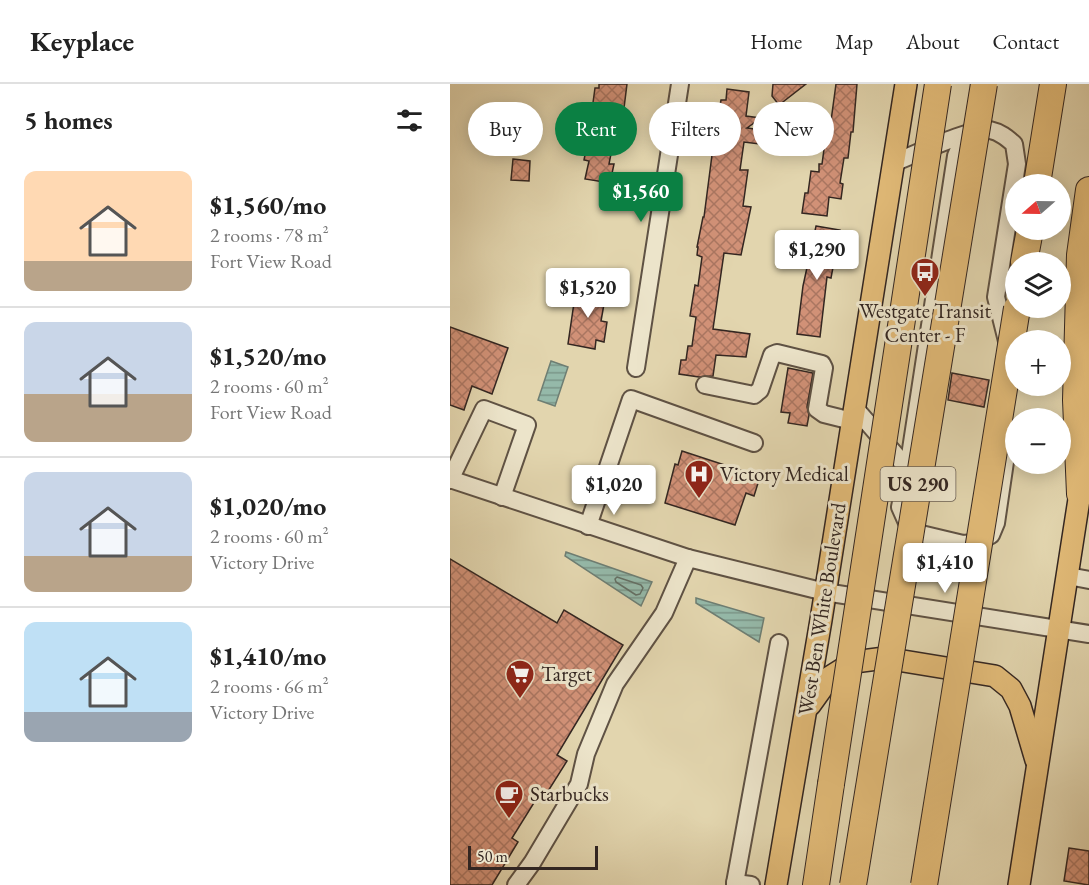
<!DOCTYPE html>
<meta charset="utf-8">
<style>
body{margin:0;font-family:"EB Garamond",serif;background:#f6f6f6;color:#222;height:100vh;display:flex;flex-direction:column;font-size:22px;white-space:nowrap}
*{box-sizing:border-box;margin:0}
p{font-size:20px;color:#767676}
.icon{flex:none;width:33px;height:33px;fill:none;stroke:currentColor;stroke-width:2;stroke-linecap:round;stroke-linejoin:round}
.map{position:relative;flex:1;overflow:hidden}
.drawer{display:flex;flex-direction:column;background:#fff;width:450px}
.drawer>*{flex:none}
.banner{position:absolute;left:18px;top:18px;width:531px;height:54px;display:flex;gap:12px}
.needle{width:39px;rotate:250deg}
.controls{position:absolute;left:555px;top:90px;display:grid;gap:12px}
.controls a{display:grid;place-items:center;width:66px;height:66px;border-radius:50%;background:#fff;box-shadow:0 3px 15px #0003;font-size:30px}
.scale{position:absolute;left:18px;bottom:15px;width:130px;box-sizing:border-box;padding-left:6px;border:3px solid #332621;border-top:0;font-size:16px;line-height:21px;white-space:nowrap;color:#332621;-webkit-text-stroke:4px #ece4ca;paint-order:stroke}
.price{position:absolute;translate:-50% -51px;padding:0 14px;border-radius:6px;background:#fff;color:#222;font-size:20px;line-height:39px;filter:drop-shadow(0 2px 3px #0008)}
.price::after{content:'';position:absolute;left:50%;top:36px;width:18px;height:14px;margin-left:-9px;background:inherit;clip-path:polygon(0 0,100% 0,50% 100%)}
.price.on{background:#0b8043;color:#fff}
ul{padding:0;list-style:none}
li{display:flex;align-items:center;gap:18px;height:150px;padding:0 24px}
li+li{border-top:2px solid #e0e0e0}
li span{display:grid;place-items:center;flex:none;width:168px;height:120px;border-radius:12px;color:#555}
li>.icon{margin-inline-start:auto}
span .icon{width:72px;height:72px;fill:#fffc;stroke-width:1}
li b{font-size:26px}
h2{display:flex;justify-content:space-between;align-items:center;height:72px;padding:0 24px;font-size:26px}
.chip{padding:0 21px;border-radius:27px;background:#fff;box-shadow:0 3px 15px #0003;font-size:21px;line-height:54px}
.chip.on{background:#0b8043;color:#fff}
header{display:flex;align-items:center;gap:36px;box-sizing:border-box;height:84px;padding:0 30px;background:#fff;border-bottom:2px solid #e0e0e0}
header strong{font-size:28px}
nav{display:flex;gap:33px;margin-inline-start:auto;font-size:21px}
main{display:flex;flex:1;min-height:0}
.map>svg:first-child{display:block}
.water{fill:url(#water-rules);stroke:#6e7e73;stroke-width:1.5}
.lines{fill:none;stroke-linecap:round;stroke-linejoin:round}
.shore{stroke:#647065;stroke-width:1.5}
.building{fill:url(#building-cross-hatch);stroke:#332621;stroke-width:1.5}
.minor-casing{stroke:#5f5244;stroke-width:20}
.major-casing{stroke:#332621;stroke-width:24}
.highway-casing{stroke:#332621;stroke-width:28}
.minor{stroke:#ece4ca;stroke-width:16}
.major{stroke:#e1ba77;stroke-width:21}
.highway{stroke:#e1ba77;stroke-width:26}
.highway-bridge-casing{stroke:#332621;stroke-width:28;stroke-linecap:butt}
.highway-bridge{stroke:#e1ba77;stroke-width:26}
.labels{text-anchor:middle;stroke-width:6;stroke-linejoin:round;paint-order:stroke}
.shield{fill:#ece4ca;stroke:#6a5f54;stroke-width:1.5}
.shield-label{font-size:20px;font-weight:bold;fill:#332621}
.poi-label{font-size:21px;fill:#332621;stroke:#ece4ca;text-anchor:start}
.street-label{font-size:21px;fill:#332621;stroke:#ece4ca}
</style>
<header>
<strong>Keyplace</strong>
<nav><a>Home</a><a>Map</a><a>About</a><a>Contact</a></nav>
</header>
<main>
<section class="drawer">
<h2>5 homes<svg class="icon" aria-label="filters" viewBox="0 0 24 24"><path d="M4 7h16M4 17h16"/><circle cx="9" cy="7" r="2"/><circle cx="15" cy="17" r="2"/></svg></h2>
<ul>
<li><span style="background:linear-gradient(#ffd9b3 75%,#b9a48a 0)"><svg class="icon" aria-label="home" viewBox="0 0 24 24"><path d="M3 11l9-7 9 7M6 9v11h12V9"/></svg></span><div><b>$1,560/mo</b><p>2 rooms · 78 m²</p><p>Fort View Road</p></div></li>
<li><span style="background:linear-gradient(#c9d6e8 60%,#b9a48a 0)"><svg class="icon" aria-label="home" viewBox="0 0 24 24"><path d="M3 11l9-7 9 7M6 9v11h12V9"/></svg></span><div><b>$1,520/mo</b><p>2 rooms · 60 m²</p><p>Fort View Road</p></div></li>
<li><span style="background:linear-gradient(#c9d6e8 70%,#b9a48a 0)"><svg class="icon" aria-label="home" viewBox="0 0 24 24"><path d="M3 11l9-7 9 7M6 9v11h12V9"/></svg></span><div><b>$1,020/mo</b><p>2 rooms · 60 m²</p><p>Victory Drive</p></div></li>
<li><span style="background:linear-gradient(#bfe0f5 75%,#9aa5b1 0)"><svg class="icon" aria-label="home" viewBox="0 0 24 24"><path d="M3 11l9-7 9 7M6 9v11h12V9"/></svg></span><div><b>$1,410/mo</b><p>2 rooms · 66 m²</p><p>Victory Drive</p></div></li>
</ul>
</section>
<div class="map">
<svg width="639" height="801" viewBox="0 0 639 801">
<defs>
<pattern id="water-rules" width="6" height="5" patternUnits="userSpaceOnUse" patternTransform="scale(1.5)"><rect width="6" height="5" fill="#95b9a9"/><path d="M0 2.5h6" fill="none" stroke="#7a9689"/></pattern>
<pattern id="building-cross-hatch" width="8" height="8" patternUnits="userSpaceOnUse" patternTransform="scale(1.5)"><rect width="8" height="8" fill="#d19177"/><path d="M0 0l8 8M0 8l8-8" fill="none" stroke="#aa7661"/></pattern>
</defs>
<rect width="100%" height="100%" fill="#e2d5ae"/>
<filter id="stains"><feTurbulence type="fractalNoise" baseFrequency=".00333" numOctaves="4"/><feColorMatrix values="0 0 0 0 .2 0 0 0 0 .09 0 0 0 0 .02 0 0 0 .5 -.17"/></filter>
<radialGradient id="worn" r=".72"><stop offset=".6" stop-color="#630" stop-opacity="0"/><stop offset="1" stop-color="#630" stop-opacity=".3"/></radialGradient>
<g class="water">
<path d="M101,277l17,6 -13,39 -17,-6z"/>
<path d="M116,468l86,30 -11,24 -76,-50z"/>
<path d="M246,514l68,20 -5,24 -63,-39z"/>
</g>
<g class="lines">
<path class="shore" d="M167,493l24,8 2,3 -3,6 -4,1 -20,-13 -1,-3z"/>
</g>
<g class="building">
<path d="M149,0h28l-5,40 -5,-1 -8,41h5l-4,19 -25,-4 4,-18 -5,-1 4,-20 -18,-3 5,-30 17,3 3,-22h4z"/>
<path d="M323,0h33l-27,21 -7,-9z"/>
<path d="M386,0h21l-4,48h-2l-3,26h-4l-4,25 3,1 -2,15 -12,-2 -2,19 -25,-3 3,-20h3l3,-22 8,1v-8h3l3,-22 3,1z"/>
<path d="M277,5l22,3 -3,24 15,2 -14,10 30,4 -2,14 -31,-4 -4,28h8l-5,36 8,1 -10,48 -17,-2 -11,76 37,5 -4,23 -30,-2 -3,21 -14,1 -20,-3 2,-14h5l2,-14h4l4,-29 -6,-1 5,-31 3,1 4,-29 -5,-2 1,-8h-1l6,-30h1l12,-93 5,-24h5z"/>
<path d="M63,75l17,2 -1,20 -18,-1z"/>
<path d="M366,142l24,4 -9,48 -4,-1 -7,60 -23,-3 6,-48z"/>
<path d="M126,205l30,4 -5,28 6,1 -3,20 -8,-2 -1,9 -27,-5z"/>
<path d="M0,243l58,21 -16,46 -20,-8 -8,24 -14,-5z"/>
<path d="M338,284l25,5 -6,34 2,8 -2,11 -19,-3 2,-10 -9,-1z"/>
<path d="M502,289l37,7 -5,27 -36,-7z"/>
<path d="M232,367l70,23 -1,3 8,3 -5,16 -8,-3 -11,32 -70,-22 10,-39 3,1z"/>
<path d="M0,475l107,64 7,-13 59,35 -66,110 10,6 -22,35 -5,-3 -28,45 6,4 -26,43h-42z"/>
<path d="M619,764l20,3v34l-25,-4z"/>
</g>
<g class="lines">
<g class="minor-casing">
<g id="minor">
<path d="M515,51l-9,21 -48,313 -8,38 8,18 13,9 42,10 11,-1 17,-8 5,-12 10,-68"/>
<path d="M443,79c21,-8 79,-36 97,-33 10,2 17,8 24,14l3,20 -21,133 11,44"/>
<path d="M186,284l44,-284"/>
<path d="M255,301l49,10 6,-5 12,-35 5,-2 45,11 2,4 -7,41 7,5 28,7"/>
<path d="M404,323l54,62"/>
<path d="M0,395l238,79 137,34 264,42"/>
<path d="M0,396l34,-71 43,16 -25,72"/>
<path d="M138,442l43,-127 123,44"/>
<path d="M618,492l21,4"/>
<path d="M285,799l44,-240"/>
<path d="M66,801l16,-22 47,-79 7,-30 29,-70 49,-71 24,-55"/>
<path d="M285,801v-2l16,2"/>
</g>
</g>
<g class="major-casing">
<g id="major">
<path d="M360,621l20,-28 24,-15 31,-4 110,18 16,13 9,17 16,54"/>
<path d="M326,801l45,-265 85,-536"/>
<path d="M569,801l63,-405"/>
</g>
</g>
<g class="highway-casing">
<g id="highway">
<path d="M587,100l16,-100"/>
<path d="M574,178l6,-32"/>
<path d="M630,410l-4,-94 4,-145 9,-65"/>
<path d="M366,801l15,-101"/>
</g>
</g>
<use href="#minor" class="minor"/>
<use href="#major" class="major"/>
<use href="#highway" class="highway"/>
<g class="highway-bridge-casing">
<g id="highway-bridge">
<path d="M381,700l107,-700"/>
<path d="M403,801l131,-801"/>
<path d="M474,801l93,-577"/>
</g>
</g>
<use href="#highway-bridge" class="highway-bridge"/>
</g>
<defs>
<g id="bus-pin" transform="scale(1.5)"><path d="M0 17L-7.5 6A9.5 9.5 0 1 1 7.5 6Z" fill="#8f2418" stroke="#ece4ca"/><path d="M-5-6H5V4H4V6H2V4H-2V6H-4V4H-5ZM-3.5-4V0h7V-4ZM-3.5 1.2v1.5H-2V1.2ZM2 1.2v1.5H3.5V1.2Z" fill="#fff"/></g>
<g id="hospital-pin" transform="scale(1.5)"><path d="M0 17L-7.5 6A9.5 9.5 0 1 1 7.5 6Z" fill="#8f2418" stroke="#ece4ca"/><path d="M-5-5h3v3.5h4V-5h3V5h-3V1.5h-4V5h-3Z" fill="#fff"/></g>
<g id="supermarket-pin" transform="scale(1.5)"><path d="M0 17L-7.5 6A9.5 9.5 0 1 1 7.5 6Z" fill="#8f2418" stroke="#ece4ca"/><path d="M-6-5.5h2.5l.6 2H6L4.5 2H-2.5L-4.4-4H-6ZM-1.5 3.2a1.3 1.3 0 1 0 .1 0ZM3 3.2a1.3 1.3 0 1 0 .1 0Z" fill="#fff"/></g>
<g id="cafe-pin" transform="scale(1.5)"><path d="M0 17L-7.5 6A9.5 9.5 0 1 1 7.5 6Z" fill="#8f2418" stroke="#ece4ca"/><path d="M-5.5-4.5H6V0H3Q3 3.5 0 3.5H-2.5Q-5.5 3.5-5.5 0ZM3-3.2v2h1.7v-2ZM-6 4.5H4V6H-6Z" fill="#fff"/></g>
</defs>
<g fill-rule="evenodd">
<use href="#bus-pin" x="475" y="188"/>
<use href="#hospital-pin" x="249" y="390"/>
<use href="#supermarket-pin" x="70" y="590"/>
<use href="#cafe-pin" x="59" y="710"/>
</g>
<g class="labels">
<rect class="shield" x="430.5" y="383" width="75" height="34" rx="4.5"/>
<g class="shield-label">
<text x="468" y="407">US 290</text>
</g>
<g class="poi-label">
<text x="475" y="234" text-anchor="middle">Westgate Transit<tspan x="475" dy="24">Center - F</tspan></text>
<text x="270" y="397">Victory Medical</text>
<text x="91" y="597">Target</text>
<text x="80" y="717">Starbucks</text>
</g>
<g class="street-label">
<text transform="translate(372 525) rotate(-81)" y="7">West Ben White Boulevard</text>
</g>
</g>
<rect width="100%" height="100%" filter="url(#stains)"/>
<rect width="100%" height="100%" fill="url(#worn)"/>
</svg>
<div class="controls">
<a><svg class="needle" viewBox="-14 -14 28 28"><path d="M0-13l5 13h-10z" fill="#e53935"/><path d="M0 13l5-13h-10z" fill="#767676"/></svg></a>
<a><svg class="icon" aria-label="layers" viewBox="0 0 24 24"><path d="M12 4l9 5-9 5-9-5zM3 14l9 5 9-5"/></svg></a>
<a>+</a>
<a>−</a>
</div>
<div class="scale">50 m</div>
<b class="price on" style="left:191px;top:139px">$1,560</b>
<b class="price" style="left:367px;top:197px">$1,290</b>
<b class="price" style="left:138px;top:235px">$1,520</b>
<b class="price" style="left:164px;top:432px">$1,020</b>
<b class="price" style="left:495px;top:510px">$1,410</b>
<div class="banner">
<a class="chip">Buy</a>
<a class="chip on">Rent</a>
<a class="chip">Filters</a>
<a class="chip">New</a>
</div>
</div>
</main>
